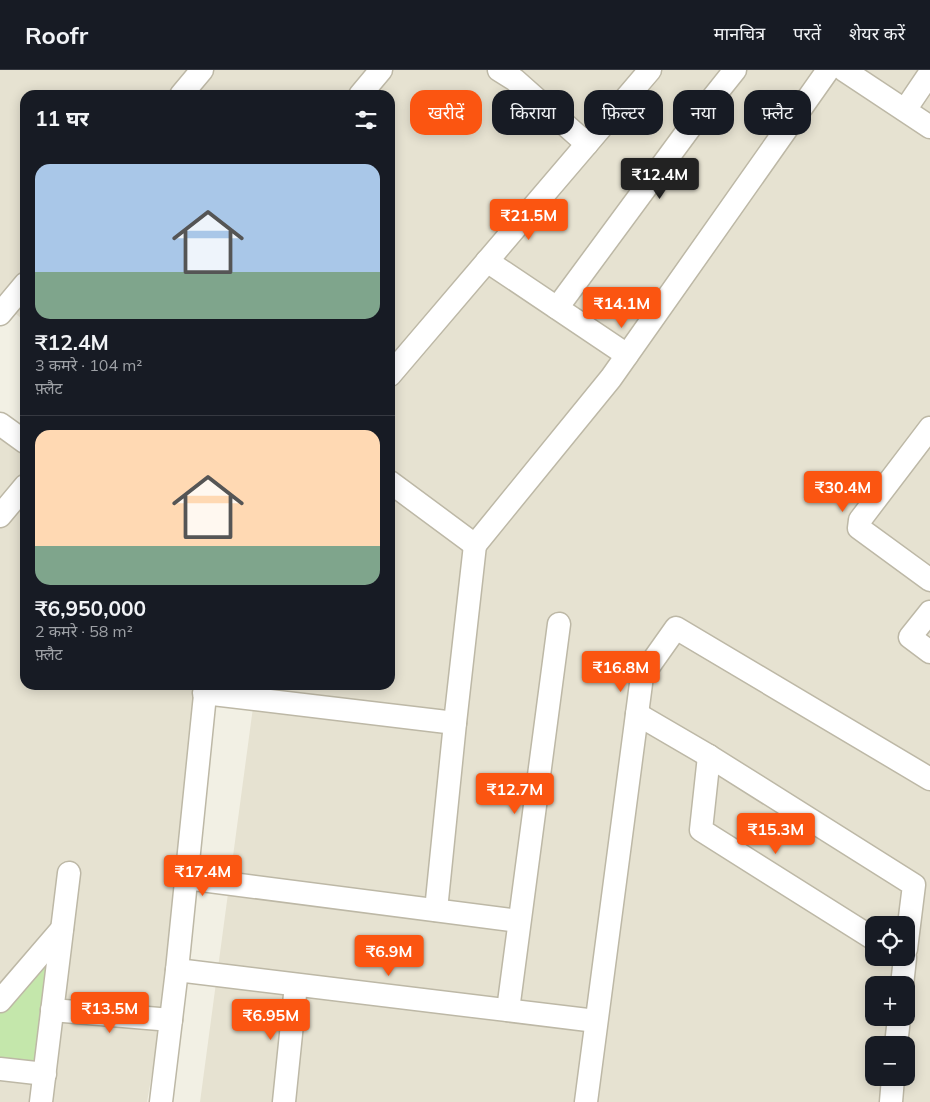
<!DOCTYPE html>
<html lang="hi">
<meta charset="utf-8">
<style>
body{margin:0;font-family:Mulish,"Noto Sans Devanagari",sans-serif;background:#242831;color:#f1f3f6;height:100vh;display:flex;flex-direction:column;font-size:19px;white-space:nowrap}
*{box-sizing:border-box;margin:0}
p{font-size:16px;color:#9ea1a6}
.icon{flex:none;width:28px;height:28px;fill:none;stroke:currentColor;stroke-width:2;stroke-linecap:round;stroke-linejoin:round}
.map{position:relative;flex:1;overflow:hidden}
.panel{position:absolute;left:20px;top:20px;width:375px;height:600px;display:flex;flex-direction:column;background:#171b24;border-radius:15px;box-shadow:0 2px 12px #0003}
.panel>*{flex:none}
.hud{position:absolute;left:410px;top:20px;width:445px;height:45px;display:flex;gap:10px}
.tools{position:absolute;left:865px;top:846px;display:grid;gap:10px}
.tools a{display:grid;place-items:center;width:50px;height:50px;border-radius:10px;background:#171b24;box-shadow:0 2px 12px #0003;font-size:25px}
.price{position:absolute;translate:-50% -42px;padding:0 11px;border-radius:5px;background:#fb5511;color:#fff;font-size:16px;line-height:32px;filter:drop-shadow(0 1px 2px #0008)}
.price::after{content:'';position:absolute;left:50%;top:30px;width:15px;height:11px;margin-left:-8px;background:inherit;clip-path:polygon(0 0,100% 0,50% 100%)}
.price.on{background:#222;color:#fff}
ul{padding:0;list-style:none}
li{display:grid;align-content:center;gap:10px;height:265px;padding:0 15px}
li+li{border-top:1px solid #363941}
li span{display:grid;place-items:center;height:155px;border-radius:15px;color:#555}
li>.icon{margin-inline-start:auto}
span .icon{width:90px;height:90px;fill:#fffc;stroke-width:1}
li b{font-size:21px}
h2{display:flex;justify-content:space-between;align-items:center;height:60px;padding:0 15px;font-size:21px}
.pill{padding:0 18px;border-radius:15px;background:#171b24;box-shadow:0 2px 12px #0003;font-size:18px;line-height:45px}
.pill.on{background:#fb5511;color:#fff}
header{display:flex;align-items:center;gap:30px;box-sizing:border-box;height:70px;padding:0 25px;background:#171b24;border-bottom:1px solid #363941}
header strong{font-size:24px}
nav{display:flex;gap:28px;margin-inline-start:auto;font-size:18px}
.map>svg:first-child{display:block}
.residential{fill:#e6e2d1;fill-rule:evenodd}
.green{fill:#c4e7ab}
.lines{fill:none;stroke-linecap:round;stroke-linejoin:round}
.street-casing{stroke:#bdb8a6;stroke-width:25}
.street{stroke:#fff;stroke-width:22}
</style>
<header>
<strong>Roofr</strong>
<nav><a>मानचित्र</a><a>परतें</a><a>शेयर करें</a></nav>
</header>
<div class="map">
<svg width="930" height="1032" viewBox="0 0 930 1032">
<rect width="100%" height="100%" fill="#f2f0e4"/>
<g class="residential">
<path d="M0,0h930v1032h-730l56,-417h134v-590h-365v226l-25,-19zM874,855h32v33h-32zM874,915h32v33h-32zM874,975h32v33h-32z"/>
<path d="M0,346l25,19v250h195l-73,417h-147z"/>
</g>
<path class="green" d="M50,879l-13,119 -37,-4v-58z"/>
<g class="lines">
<g class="street-casing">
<g id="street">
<path d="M499,0l16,10 72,64"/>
<path d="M844,0l86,57"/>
<path d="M181,25l21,-25"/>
<path d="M360,25l21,-25"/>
<path d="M905,40l25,-37"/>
<path d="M487,191l140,94"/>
<path d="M557,238l146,-198 32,-40"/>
<path d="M0,244l25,-30"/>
<path d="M390,305l260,-305"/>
<path d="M0,354l25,18"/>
<path d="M930,358l-70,92 -1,8 71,52"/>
<path d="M390,412l85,63 136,-167 217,-308"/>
<path d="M0,446l25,-30"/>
<path d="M930,542l-20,25 20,15"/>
<path d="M204,623l251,30 20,-178"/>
<path d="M637,644l72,42 205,129 -8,64"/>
<path d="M709,686l-8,74 173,109"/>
<path d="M186,808l333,43"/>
<path d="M436,840l19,-187"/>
<path d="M177,900l419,51"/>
<path d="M902,915l3,-27"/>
<path d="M0,931l62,-72"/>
<path d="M52,940l119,10"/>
<path d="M508,940l51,-386"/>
<path d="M896,975l3,-27"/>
<path d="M0,999l45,5"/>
<path d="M41,1032l28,-229"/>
<path d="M161,1032l16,-132 29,-285"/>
<path d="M284,1032l12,-117"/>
<path d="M586,1032l56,-426 34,-48 254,151"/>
<path d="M891,1032l2,-24"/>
</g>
</g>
<use href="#street" class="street"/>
</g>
</svg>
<div class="tools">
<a><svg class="icon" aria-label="locate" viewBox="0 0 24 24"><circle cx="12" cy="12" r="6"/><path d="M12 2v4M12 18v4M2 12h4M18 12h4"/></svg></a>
<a>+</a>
<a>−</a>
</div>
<b class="price on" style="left:660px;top:130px">₹12.4M</b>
<b class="price" style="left:529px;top:171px">₹21.5M</b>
<b class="price" style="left:622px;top:259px">₹14.1M</b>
<b class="price" style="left:843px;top:443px">₹30.4M</b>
<b class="price" style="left:621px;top:623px">₹16.8M</b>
<b class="price" style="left:515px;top:745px">₹12.7M</b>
<b class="price" style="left:776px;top:785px">₹15.3M</b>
<b class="price" style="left:203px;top:827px">₹17.4M</b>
<b class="price" style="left:389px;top:907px">₹6.9M</b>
<b class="price" style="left:110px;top:964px">₹13.5M</b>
<b class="price" style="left:271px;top:971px">₹6.95M</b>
<div class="hud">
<a class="pill on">खरीदें</a>
<a class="pill">किराया</a>
<a class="pill">फ़िल्टर</a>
<a class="pill">नया</a>
<a class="pill">फ़्लैट</a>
</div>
<section class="panel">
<h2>11 घर<svg class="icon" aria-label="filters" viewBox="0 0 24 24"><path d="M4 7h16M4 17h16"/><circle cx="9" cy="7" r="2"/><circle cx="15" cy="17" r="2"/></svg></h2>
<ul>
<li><span style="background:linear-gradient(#a9c7e8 70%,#7fa58c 0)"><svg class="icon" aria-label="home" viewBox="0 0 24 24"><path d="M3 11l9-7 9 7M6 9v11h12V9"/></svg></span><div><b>₹12.4M</b><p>3 कमरे · 104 m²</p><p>फ़्लैट</p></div></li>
<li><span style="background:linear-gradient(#ffd9b3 75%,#7fa58c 0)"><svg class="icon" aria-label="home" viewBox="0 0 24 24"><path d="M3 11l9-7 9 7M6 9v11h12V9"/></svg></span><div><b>₹6,950,000</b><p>2 कमरे · 58 m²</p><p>फ़्लैट</p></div></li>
</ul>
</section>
</div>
